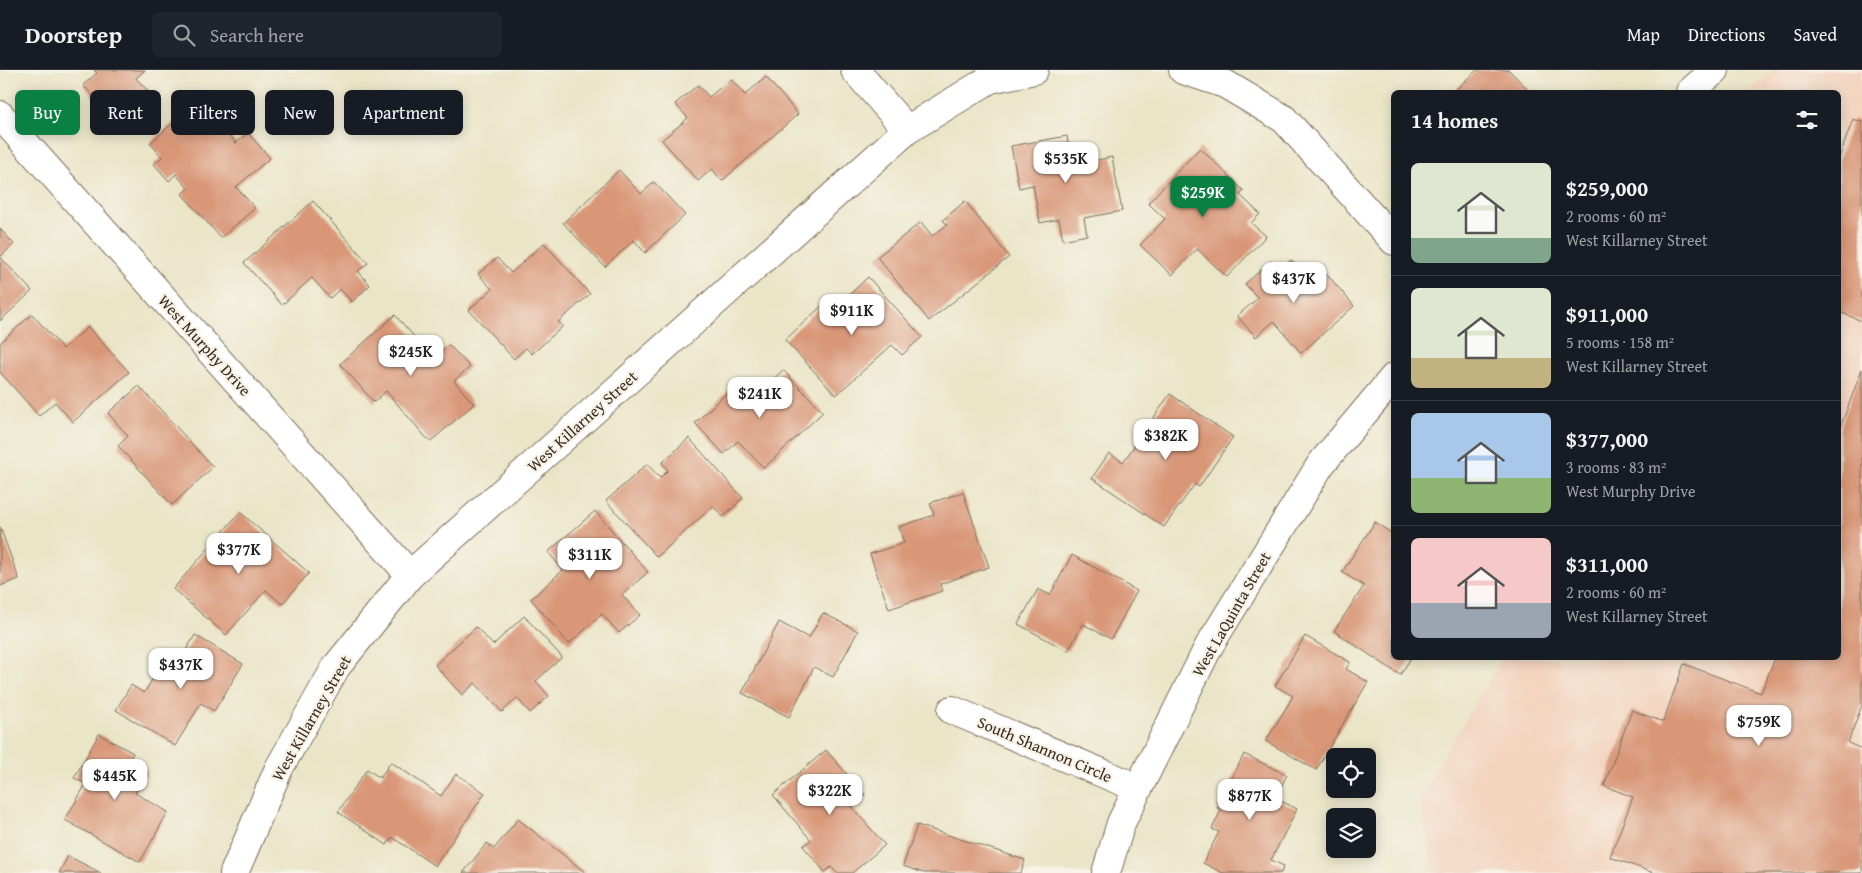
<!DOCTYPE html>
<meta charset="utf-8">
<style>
body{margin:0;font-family:"Gentium Book Plus",serif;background:#20242c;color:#f1f3f6;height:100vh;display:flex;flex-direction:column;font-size:19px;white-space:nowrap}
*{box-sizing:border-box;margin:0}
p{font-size:16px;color:#9ea1a6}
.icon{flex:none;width:28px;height:28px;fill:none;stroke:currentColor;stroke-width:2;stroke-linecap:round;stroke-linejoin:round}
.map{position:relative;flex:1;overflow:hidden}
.details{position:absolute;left:1391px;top:20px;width:450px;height:570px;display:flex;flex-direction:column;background:#171b24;border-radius:8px;box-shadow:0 2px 12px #0003}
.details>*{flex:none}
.top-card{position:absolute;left:15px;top:20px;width:475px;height:45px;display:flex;gap:10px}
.tools{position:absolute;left:1326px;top:678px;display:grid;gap:10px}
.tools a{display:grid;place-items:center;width:50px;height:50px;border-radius:8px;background:#171b24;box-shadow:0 2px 12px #0003;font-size:25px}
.price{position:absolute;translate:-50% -42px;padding:0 11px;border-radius:10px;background:#fff;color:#222;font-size:16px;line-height:32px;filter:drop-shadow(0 1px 2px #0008)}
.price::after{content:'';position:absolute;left:50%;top:30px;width:15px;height:11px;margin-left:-8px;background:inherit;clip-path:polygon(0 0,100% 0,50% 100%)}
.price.selected{background:#0b8043;color:#fff}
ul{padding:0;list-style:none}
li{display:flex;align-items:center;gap:15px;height:125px;padding:0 20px}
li+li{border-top:1px solid #363941}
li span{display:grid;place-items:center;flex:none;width:140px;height:100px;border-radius:8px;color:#555}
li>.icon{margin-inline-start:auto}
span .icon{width:60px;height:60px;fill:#fffc;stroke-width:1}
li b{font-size:21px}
h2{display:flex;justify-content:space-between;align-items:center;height:60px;padding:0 20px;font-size:21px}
.chip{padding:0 18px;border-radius:8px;background:#171b24;box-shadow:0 2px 12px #0003;font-size:18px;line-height:45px}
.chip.selected{background:#0b8043;color:#fff}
header{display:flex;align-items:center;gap:30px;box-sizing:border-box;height:70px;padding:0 25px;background:#171b24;border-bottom:1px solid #363941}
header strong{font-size:24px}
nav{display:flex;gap:28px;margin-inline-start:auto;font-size:18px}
.search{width:350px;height:45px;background:#20242c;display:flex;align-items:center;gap:12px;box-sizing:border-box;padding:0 18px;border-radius:8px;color:#9ea1a6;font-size:19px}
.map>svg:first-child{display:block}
.built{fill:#f3d4bf}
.building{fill:#d99778}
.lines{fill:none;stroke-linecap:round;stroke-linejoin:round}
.minor-casing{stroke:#786b59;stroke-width:30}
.minor{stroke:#fff;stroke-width:28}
.labels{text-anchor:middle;stroke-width:4.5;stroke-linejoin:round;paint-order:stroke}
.street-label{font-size:16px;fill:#3b2a1e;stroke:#f7f3e8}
</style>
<header>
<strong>Doorstep</strong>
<div class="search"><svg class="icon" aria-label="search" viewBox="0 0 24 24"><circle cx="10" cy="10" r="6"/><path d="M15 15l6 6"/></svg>Search here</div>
<nav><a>Map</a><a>Directions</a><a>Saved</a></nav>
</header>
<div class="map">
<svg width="1862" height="803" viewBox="0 0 1862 803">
<rect width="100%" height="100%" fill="#f7f3e8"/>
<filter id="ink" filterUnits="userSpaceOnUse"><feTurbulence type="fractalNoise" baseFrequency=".02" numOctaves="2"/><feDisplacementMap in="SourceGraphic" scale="10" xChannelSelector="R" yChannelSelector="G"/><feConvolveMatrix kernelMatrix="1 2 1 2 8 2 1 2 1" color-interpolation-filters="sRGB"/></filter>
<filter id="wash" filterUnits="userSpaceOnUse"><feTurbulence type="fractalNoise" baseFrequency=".0096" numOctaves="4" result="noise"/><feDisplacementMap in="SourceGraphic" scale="20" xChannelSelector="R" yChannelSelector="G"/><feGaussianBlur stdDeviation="1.12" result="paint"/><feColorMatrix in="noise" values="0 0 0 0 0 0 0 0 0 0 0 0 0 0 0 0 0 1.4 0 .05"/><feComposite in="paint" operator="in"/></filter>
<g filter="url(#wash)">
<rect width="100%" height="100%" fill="#eae5c7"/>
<path class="built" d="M1774,0h88v803h-428l-15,-76 83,-139h337v-566h-91z"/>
<g id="blocks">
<g class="building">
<path d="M94,0h51l-9,8 20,22 -33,29 -40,-44 14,-12z"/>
<path d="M1477,0h32l21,22h-77z"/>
<path d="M766,7l32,37 -76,67 -10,-12 -14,12 -36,-41 26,-22 -13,-14 23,-19 11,12 22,-18 14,16z"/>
<path d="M199,30l37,43 12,-10 22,25 -34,29 19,21 -34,30 -39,-44 6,-6 -12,-14 -7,7 -15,-17 8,-7 -12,-14z"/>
<path d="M1853,49l9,3v199l-23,-9v-154z"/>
<path d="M1067,66l5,29 40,-8 10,54 -38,7 3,17 -24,5 -4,-21 -19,4 -7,-38 -14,3 -8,-42z"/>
<path d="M1200,78l44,43 -4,4 20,19 -9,9 15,13 -39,41 -30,-28 -25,26 -32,-30 25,-26 -17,-16z"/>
<path d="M619,100l22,24 13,-12 31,33 -40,38 -11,-13 -29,27 -42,-44z"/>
<path d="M313,131l55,62 -10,8 12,14 -18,17 -12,-13 -10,9 -18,-20 -30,27 -38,-42z"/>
<path d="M965,131l44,56 -80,64 -52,-64 44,-35 11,14 15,-11 -4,-5z"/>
<path d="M0,159l14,15 -14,13 32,34 -32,30z"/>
<path d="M544,173l46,51 -32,28 5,4 -31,28 -6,-6 -12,11 -45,-49 23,-21 -14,-15 19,-16 14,15z"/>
<path d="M1291,190l23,26 13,-12 27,32 -53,47 -27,-32 -18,16 -19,-21 21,-18 -13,-14 26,-23 8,9z"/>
<path d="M868,207l54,60 -20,18 -10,-10 -56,50 -51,-55 41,-38 7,8z"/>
<path d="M32,244l31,35 25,-22 41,45 -56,50 -18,-20 -16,14 -39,-44v-29z"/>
<path d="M395,245l39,44 15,-14 21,22 -16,14 20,23 -44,38 -44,-51 -12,11 -34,-38z"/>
<path d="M1862,299v336l-14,38 14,6v124h-208l-44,-16 23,-60 -29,-11 28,-76 31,12 21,-58 77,29 14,-35h64v-227z"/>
<path d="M783,300l40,42 -59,56 -26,-27 -14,13 -29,-31 42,-40 15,16z"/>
<path d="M139,316l74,81 -41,38 -54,-59 10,-10 -20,-23z"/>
<path d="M1170,324l63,43 -34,50 -4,-3 -31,43 -72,-49 17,-25 14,9z"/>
<path d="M689,368l54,60 -20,19 -10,-11 -56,51 -51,-56 41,-37 13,14 8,-8 -6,-7z"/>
<path d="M963,422l26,75 -49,17 2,7 -53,18 -19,-55 34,-11 -5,-16 35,-12 -4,-12z"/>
<path d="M595,441l53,61 -26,23 18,20 -21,18 -17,-19 -33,30 -38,-45 32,-29 -15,-18z"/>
<path d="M240,442l69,61 -27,31 -16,-14 -40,45 -53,-46z"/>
<path d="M1375,452l19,13v123h17l-11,17 -66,-44 30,-45 -22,-14z"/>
<path d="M0,457l19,52 -19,7z"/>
<path d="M1072,485l65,36 -26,48 -28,-15 -15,27 -50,-27 20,-35 12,6z"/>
<path d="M823,543l35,18 -25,46 -19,-10 -25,50 -47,-24 37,-71 30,16z"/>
<path d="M524,546l38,41 -26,24 13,15 -19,17 -13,-15 -15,14 -27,-29 -13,12 -27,-30 41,-38 17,18z"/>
<path d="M195,565l48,29 -29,47 -13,-8 -26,43 -59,-36 15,-25 13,8 23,-38 12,7z"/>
<path d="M1305,566l45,26 -4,7 22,13 -52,88 -50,-29 27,-45 -18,-10z"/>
<path d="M99,664l34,19 -4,8 18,11 -12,21 33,19 -28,50 -75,-42 21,-36 -12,-6z"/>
<path d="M826,680l39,45 -13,12 33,38 -33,28h-15l-6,-6 -6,5 -22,-26 8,-6 -38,-45z"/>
<path d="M1244,684l43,21 -12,23 22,11 -26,51 13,6 -3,7h-58l-20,-10 16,-31 -7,-3 9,-19 -4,-2z"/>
<path d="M391,692l50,34 15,-22 29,19 -50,73 -43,-29 -5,8 -49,-33 29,-43 13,9z"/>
<path d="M518,749l68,54h-123l24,-30 7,6z"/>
<path d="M917,755l108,35 -4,13h-97l-21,-7z"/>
<path d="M68,786l33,17h-42z"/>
</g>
</g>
</g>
<g filter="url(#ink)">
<use href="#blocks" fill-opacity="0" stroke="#786b59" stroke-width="1"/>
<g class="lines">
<g class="minor-casing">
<g id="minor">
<path d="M855,0l52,60"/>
<path d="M1183,0l42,14 59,35 110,122"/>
<path d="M1690,22l25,-22"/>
<path d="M0,45l410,460"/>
<path d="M952,640l186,78"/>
<path d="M234,803l45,-105 57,-101 74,-92 497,-445 83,-51 44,-9"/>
<path d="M1106,803l15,-50 88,-177 112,-182 73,-87"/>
</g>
</g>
<use href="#minor" class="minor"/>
</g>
</g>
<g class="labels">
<g class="street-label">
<text transform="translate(205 275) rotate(48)" y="6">West Murphy Drive</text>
<text transform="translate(582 351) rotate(-42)" y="6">West Killarney Street</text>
<text transform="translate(1231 544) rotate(-60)" y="6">West LaQuinta Street</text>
<text transform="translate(311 648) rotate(-60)" y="6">West Killarney Street</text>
<text transform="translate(1045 679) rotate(23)" y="6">South Shannon Circle</text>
</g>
</g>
</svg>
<div class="tools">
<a><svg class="icon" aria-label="locate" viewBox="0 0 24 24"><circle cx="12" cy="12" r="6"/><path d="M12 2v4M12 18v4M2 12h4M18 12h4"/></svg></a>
<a><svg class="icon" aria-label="layers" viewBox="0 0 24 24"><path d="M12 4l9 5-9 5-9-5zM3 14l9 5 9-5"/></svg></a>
</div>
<b class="price" style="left:1066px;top:114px">$535K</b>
<b class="price selected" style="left:1203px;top:148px">$259K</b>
<b class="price" style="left:1294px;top:234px">$437K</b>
<b class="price" style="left:852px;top:266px">$911K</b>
<b class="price" style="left:411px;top:307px">$245K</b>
<b class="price" style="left:760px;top:349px">$241K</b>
<b class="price" style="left:1166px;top:391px">$382K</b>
<b class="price" style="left:239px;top:505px">$377K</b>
<b class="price" style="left:590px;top:510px">$311K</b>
<b class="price" style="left:181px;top:620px">$437K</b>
<b class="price" style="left:1759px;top:677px">$759K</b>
<b class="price" style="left:115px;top:731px">$445K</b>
<b class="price" style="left:830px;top:746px">$322K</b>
<b class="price" style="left:1250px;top:751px">$877K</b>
<div class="top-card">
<a class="chip selected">Buy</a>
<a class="chip">Rent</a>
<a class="chip">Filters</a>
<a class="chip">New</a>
<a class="chip">Apartment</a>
</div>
<section class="details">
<h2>14 homes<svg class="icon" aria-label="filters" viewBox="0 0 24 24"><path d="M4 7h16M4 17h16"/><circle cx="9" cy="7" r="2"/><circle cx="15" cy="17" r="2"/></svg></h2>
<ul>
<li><span style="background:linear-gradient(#dfe7d0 75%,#7fa58c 0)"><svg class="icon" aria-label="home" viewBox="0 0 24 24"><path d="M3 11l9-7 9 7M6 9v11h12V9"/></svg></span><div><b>$259,000</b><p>2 rooms · 60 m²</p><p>West Killarney Street</p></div></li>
<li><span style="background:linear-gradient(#dfe7d0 70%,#c2b280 0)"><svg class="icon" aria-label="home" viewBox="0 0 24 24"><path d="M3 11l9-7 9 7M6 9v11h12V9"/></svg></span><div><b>$911,000</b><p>5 rooms · 158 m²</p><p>West Killarney Street</p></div></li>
<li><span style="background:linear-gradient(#a9c7e8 65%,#8fb573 0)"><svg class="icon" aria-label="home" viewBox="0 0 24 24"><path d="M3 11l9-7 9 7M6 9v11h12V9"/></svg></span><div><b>$377,000</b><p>3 rooms · 83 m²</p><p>West Murphy Drive</p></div></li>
<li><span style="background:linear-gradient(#f6c9c9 65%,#9aa5b1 0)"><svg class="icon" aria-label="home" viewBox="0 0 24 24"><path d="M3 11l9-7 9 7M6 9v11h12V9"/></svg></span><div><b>$311,000</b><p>2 rooms · 60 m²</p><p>West Killarney Street</p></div></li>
</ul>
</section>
</div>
